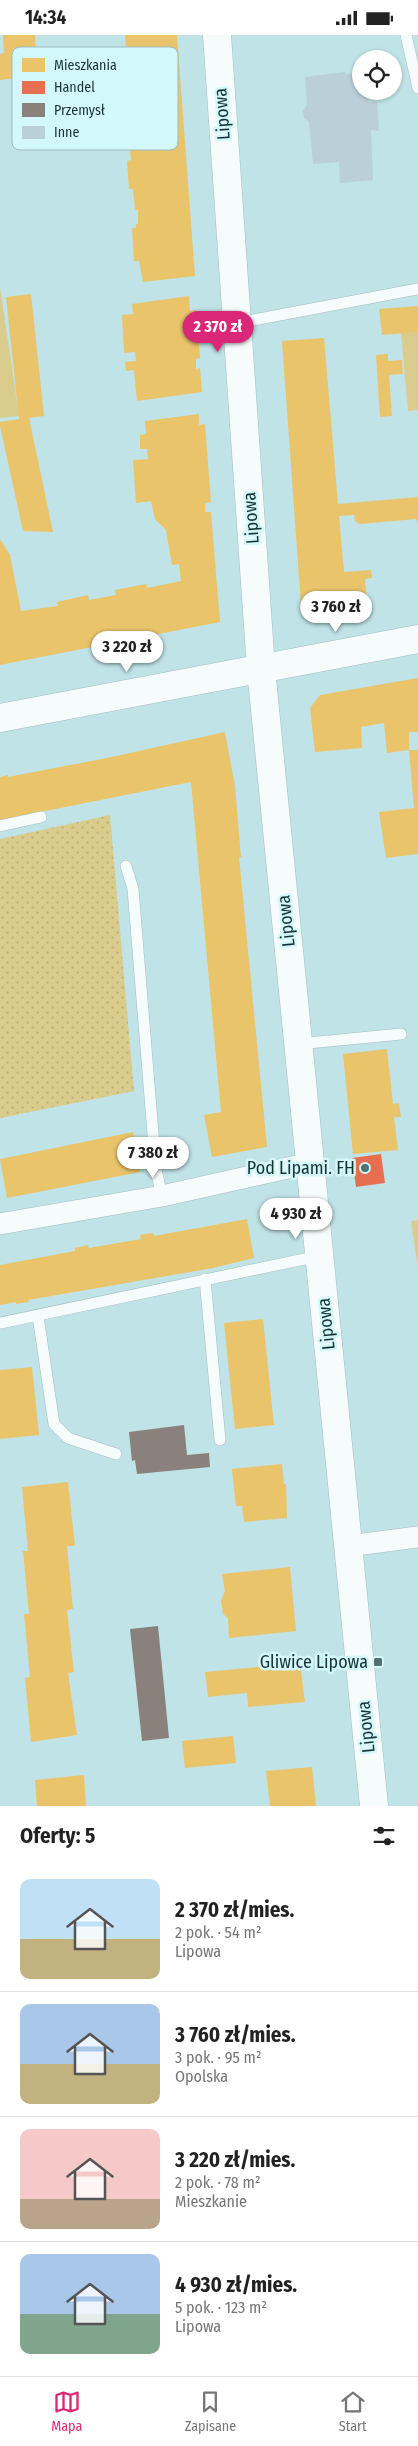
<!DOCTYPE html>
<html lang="pl">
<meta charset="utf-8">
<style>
body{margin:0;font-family:"Fira Sans Condensed",sans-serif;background:#f6f6f6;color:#222;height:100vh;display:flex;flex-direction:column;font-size:19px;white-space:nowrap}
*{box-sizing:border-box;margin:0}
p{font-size:16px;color:#767676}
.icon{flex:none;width:28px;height:28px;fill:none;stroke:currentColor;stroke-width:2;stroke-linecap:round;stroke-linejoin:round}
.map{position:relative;height:1771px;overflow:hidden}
.sheet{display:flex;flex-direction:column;background:#fff;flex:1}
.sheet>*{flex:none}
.controls{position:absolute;left:352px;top:15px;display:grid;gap:10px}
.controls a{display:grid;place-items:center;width:50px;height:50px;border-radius:50%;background:#fff;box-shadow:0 1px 4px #0004;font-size:25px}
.price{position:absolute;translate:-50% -42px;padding:0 11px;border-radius:18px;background:#fff;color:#222;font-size:16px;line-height:32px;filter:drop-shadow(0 1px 2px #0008)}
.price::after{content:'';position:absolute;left:50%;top:30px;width:15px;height:11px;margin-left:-8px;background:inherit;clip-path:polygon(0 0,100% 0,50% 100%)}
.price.current{background:#db2777;color:#fff}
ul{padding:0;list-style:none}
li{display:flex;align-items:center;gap:15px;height:125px;padding:0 20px}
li+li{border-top:1px solid #e0e0e0}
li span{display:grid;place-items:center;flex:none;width:140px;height:100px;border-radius:10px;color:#555}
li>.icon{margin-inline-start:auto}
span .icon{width:60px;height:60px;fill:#fffc;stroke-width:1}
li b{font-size:21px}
h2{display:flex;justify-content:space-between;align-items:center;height:60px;padding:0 20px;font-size:21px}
.status{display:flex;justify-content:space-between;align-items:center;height:35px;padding:0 25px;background:#fff;direction:ltr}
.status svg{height:14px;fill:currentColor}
.tab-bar{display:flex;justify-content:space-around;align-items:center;height:70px;border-top:1px solid #e0e0e0;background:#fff;font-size:14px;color:#767676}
.tab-bar a{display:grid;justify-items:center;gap:2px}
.tab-bar .current{color:#db2777}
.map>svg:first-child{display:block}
.grass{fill:#dacc8c}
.park{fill:url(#park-dots)}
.homes{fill:#e9c46a}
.shops{fill:#e76f51}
.industry{fill:#8a817c}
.building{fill:#bacfd8}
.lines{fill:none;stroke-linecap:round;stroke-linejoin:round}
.service-casing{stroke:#a3bec2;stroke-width:12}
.minor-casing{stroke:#a3bec2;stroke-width:22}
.tertiary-casing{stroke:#a3bec2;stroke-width:29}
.service{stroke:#f6fbfb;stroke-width:11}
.minor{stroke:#f6fbfb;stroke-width:21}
.tertiary{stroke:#f6fbfb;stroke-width:28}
.poi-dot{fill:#537173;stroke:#d3f8fc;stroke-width:2}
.labels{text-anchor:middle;stroke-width:5;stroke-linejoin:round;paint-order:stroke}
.street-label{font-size:18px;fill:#193335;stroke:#d3f8fc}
.poi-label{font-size:18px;fill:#193335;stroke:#d3f8fc;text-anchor:end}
.key{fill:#d3f8fc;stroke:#9bbdc0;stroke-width:1}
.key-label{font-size:14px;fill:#193335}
</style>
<div class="status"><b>14:34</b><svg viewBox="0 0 49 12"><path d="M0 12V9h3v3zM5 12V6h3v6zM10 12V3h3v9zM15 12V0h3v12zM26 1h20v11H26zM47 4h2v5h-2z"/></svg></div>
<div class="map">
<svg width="418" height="1771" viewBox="0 0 418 1771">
<defs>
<pattern id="park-dots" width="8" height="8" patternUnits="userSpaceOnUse" patternTransform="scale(1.25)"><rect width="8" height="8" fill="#dacc8c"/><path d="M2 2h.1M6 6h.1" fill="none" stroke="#bab079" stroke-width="1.8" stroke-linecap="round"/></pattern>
</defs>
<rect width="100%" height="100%" fill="#c0e3e7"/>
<g class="grass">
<path d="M0,252l19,129 -19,2z"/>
<path d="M418,297v78l-10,1 -7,-78z"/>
<path d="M418,1185v48l-7,-47z"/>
</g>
<path class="park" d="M110,780l24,276 -134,27v-279z"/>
<g class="homes">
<path d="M3,0h32l1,17 49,-5 2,23 -87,10v-26l4,-1z"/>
<path d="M125,0h52l18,241 -52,6 -4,-21h-5l-2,-33h4v-4h2v-14h-3l-2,-21h-4l-2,-28 4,-1 -3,-28 2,-4 5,-1 -2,-16h-2z"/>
<path d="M31,259l13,122 -15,2 24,114 -30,-1 -23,-105v-4l19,-3 -13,-122z"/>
<path d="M189,261l1,15 6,-1 4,48 -4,1v10l4,-1 2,24 -65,9 -3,-31 -8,1 -1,-9 11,-1 -1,-9 -11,1 -2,-38 11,-1 -1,-10z"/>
<path d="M418,271v26l-36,3 -3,-26z"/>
<path d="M324,303l14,166 80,-7v26l-2,-4 -57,5 -4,-3 -1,-6 -15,1 5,56 27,-2 1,8 -7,1 2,26 -55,9 -11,-9 -19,-264z"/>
<path d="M388,319v7l14,-1 1,14 -14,1 3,41 -12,1 -4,-62z"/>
<path d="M199,379v11l6,-1 6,78 -6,1v9h6l9,110 -220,43v-126l10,16 11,56 37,-5 -1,-4 31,-7 1,5 27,-5 -1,-5 31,-6 1,4 34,-7 -2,-17 -7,1 -6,-35 -11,-11 -4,-18 -15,2 -3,-43 15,-1 -1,-10h-7v-14l6,-1 -1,-13z"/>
<path d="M418,643v54h-9v18l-22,3 -3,-30 -23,4 1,21 -47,4 -5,-44 10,-13z"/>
<path d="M225,697l10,54 6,71h-2l28,290 -55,10 -8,-42 17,-3 -30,-330 -191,38v-43l8,-2v2l104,-20z"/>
<path d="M409,715h9v104l-32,4 -7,-46 35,-4z"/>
<path d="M387,1014l6,55 6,-1 2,14h-7l4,33 -45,4 -10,-100z"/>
<path d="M133,1097l7,40 -133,26 -7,-39z"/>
<path d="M247,1184l7,39 -41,10 -185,32 1,2 -13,2v-2l-16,3v-40l75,-14v-3l13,-3 1,3 52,-9 -1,-4 13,-2 1,3z"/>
<path d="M263,1284l11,106 -39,4 -11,-106z"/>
<path d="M32,1332l7,68 -39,4v-69z"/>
<path d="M282,1429l2,20h2l1,34 -43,4 -2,-16h-6l-4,-37z"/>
<path d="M68,1447l7,64h-8l6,63 -6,1 7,62 -6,1 9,62 -46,7 -6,-64 5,-1 -6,-63h5l-6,-63h5l-6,-64z"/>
<path d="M290,1532l6,64 -67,7 -1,-20 -5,-4 -2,-13 4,-10 -3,-17z"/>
<path d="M300,1628l5,39 -57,5 -1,-14 -39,4 -3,-25z"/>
<path d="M233,1701l3,27 -51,5 -3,-27z"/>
<path d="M312,1732l4,39h-46l-4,-35z"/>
<path d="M84,1740l2,31h-49l-2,-26z"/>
</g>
<path class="shops" d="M381,1119l4,29 -29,4 -4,-29z"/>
<g class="industry">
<path d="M184,1390l3,30 22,-2 1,14 -73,7 -2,-14 -3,1 -3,-29z"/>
<path d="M158,1591l11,112 -27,3 -12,-112z"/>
</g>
<path class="building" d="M345,37v2l16,-1v18h7l1,11h8l2,29 -8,-1 2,50 -33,3 -1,-21 -26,2 -4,-42 -5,-4 -1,-7 4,-6 -2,-28z"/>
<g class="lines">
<g class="service-casing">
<g id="service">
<path d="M406,0l12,53"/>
<path d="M237,288l181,-34"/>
<path d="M0,791l41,-9"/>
<path d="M126,831l7,23 23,281 6,26"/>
<path d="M298,1009l103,-10"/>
<path d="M205,1244l15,161"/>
<path d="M38,1281l16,108 14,14 48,16"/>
<path d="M0,1288l319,-67"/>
</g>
</g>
<g class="minor-casing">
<g id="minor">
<path d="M0,1189l162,-28 148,-33"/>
<path d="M348,1511l70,-9"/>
</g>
</g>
<g class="tertiary-casing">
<g id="tertiary">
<path d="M217,0l44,634 113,1137"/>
<path d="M0,683l418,-79"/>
</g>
</g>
<use href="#service" class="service"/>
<use href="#minor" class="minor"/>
<use href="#tertiary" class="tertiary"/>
</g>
<g class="poi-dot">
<circle cx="365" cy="1133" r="5"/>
<rect x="373" y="1622" width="10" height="10" rx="2.5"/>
</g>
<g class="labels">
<g class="street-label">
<text transform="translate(222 79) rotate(-94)" y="6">Lipowa</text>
<text transform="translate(251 483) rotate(-94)" y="6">Lipowa</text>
<text transform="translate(286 886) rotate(-96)" y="6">Lipowa</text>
<text transform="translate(326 1289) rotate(-96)" y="6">Lipowa</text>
<text transform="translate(366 1692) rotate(-96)" y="6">Lipowa</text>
</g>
<g class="poi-label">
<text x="355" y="1139">Pod Lipami. FH</text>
<text x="368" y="1633">Gliwice Lipowa</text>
</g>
</g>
<rect x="12" y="12" width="166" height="103" rx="8" class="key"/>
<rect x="22" y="23" width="23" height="14" fill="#e9c46a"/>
<rect x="22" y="46" width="23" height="13" fill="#e76f51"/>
<rect x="22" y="68" width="23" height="14" fill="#8a817c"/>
<rect x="22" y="91" width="23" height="13" fill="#bacfd8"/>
<g class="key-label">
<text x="54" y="35">Mieszkania</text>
<text x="54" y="57">Handel</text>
<text x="54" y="80">Przemysł</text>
<text x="54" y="102">Inne</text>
</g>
</svg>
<div class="controls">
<a><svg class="icon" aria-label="locate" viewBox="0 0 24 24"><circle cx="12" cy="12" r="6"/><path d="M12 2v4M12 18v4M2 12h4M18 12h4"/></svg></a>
</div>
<b class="price current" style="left:218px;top:318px">2 370 zł</b>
<b class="price" style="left:336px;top:598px">3 760 zł</b>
<b class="price" style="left:127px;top:638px">3 220 zł</b>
<b class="price" style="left:153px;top:1144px">7 380 zł</b>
<b class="price" style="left:296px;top:1205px">4 930 zł</b>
</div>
<section class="sheet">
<h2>Oferty: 5<svg class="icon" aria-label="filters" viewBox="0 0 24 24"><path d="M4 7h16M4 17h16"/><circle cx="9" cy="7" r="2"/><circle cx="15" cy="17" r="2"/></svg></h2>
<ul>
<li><span style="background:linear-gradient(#bfe0f5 60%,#c2b280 0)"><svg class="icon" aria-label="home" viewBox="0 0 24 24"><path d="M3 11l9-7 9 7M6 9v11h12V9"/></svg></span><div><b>2 370 zł/mies.</b><p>2 pok. · 54 m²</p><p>Lipowa</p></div></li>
<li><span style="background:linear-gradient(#a9c7e8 60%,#c2b280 0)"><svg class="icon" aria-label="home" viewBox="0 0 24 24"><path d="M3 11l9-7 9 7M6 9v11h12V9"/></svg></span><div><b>3 760 zł/mies.</b><p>3 pok. · 95 m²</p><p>Opolska</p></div></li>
<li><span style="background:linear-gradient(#f6c9c9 70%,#b9a48a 0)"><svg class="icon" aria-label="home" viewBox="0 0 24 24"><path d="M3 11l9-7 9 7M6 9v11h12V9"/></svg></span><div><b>3 220 zł/mies.</b><p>2 pok. · 78 m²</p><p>Mieszkanie</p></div></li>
<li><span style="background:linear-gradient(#a9c7e8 60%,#7fa58c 0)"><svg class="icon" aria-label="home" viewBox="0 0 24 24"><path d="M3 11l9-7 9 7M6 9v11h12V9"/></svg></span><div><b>4 930 zł/mies.</b><p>5 pok. · 123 m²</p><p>Lipowa</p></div></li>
</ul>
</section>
<nav class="tab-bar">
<a class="current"><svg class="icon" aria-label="map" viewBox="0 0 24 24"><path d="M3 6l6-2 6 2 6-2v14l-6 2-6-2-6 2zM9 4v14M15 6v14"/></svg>Mapa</a>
<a><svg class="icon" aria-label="saved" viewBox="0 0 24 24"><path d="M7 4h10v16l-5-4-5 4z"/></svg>Zapisane</a>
<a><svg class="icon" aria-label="home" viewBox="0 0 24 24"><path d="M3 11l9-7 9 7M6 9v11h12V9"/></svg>Start</a>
</nav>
